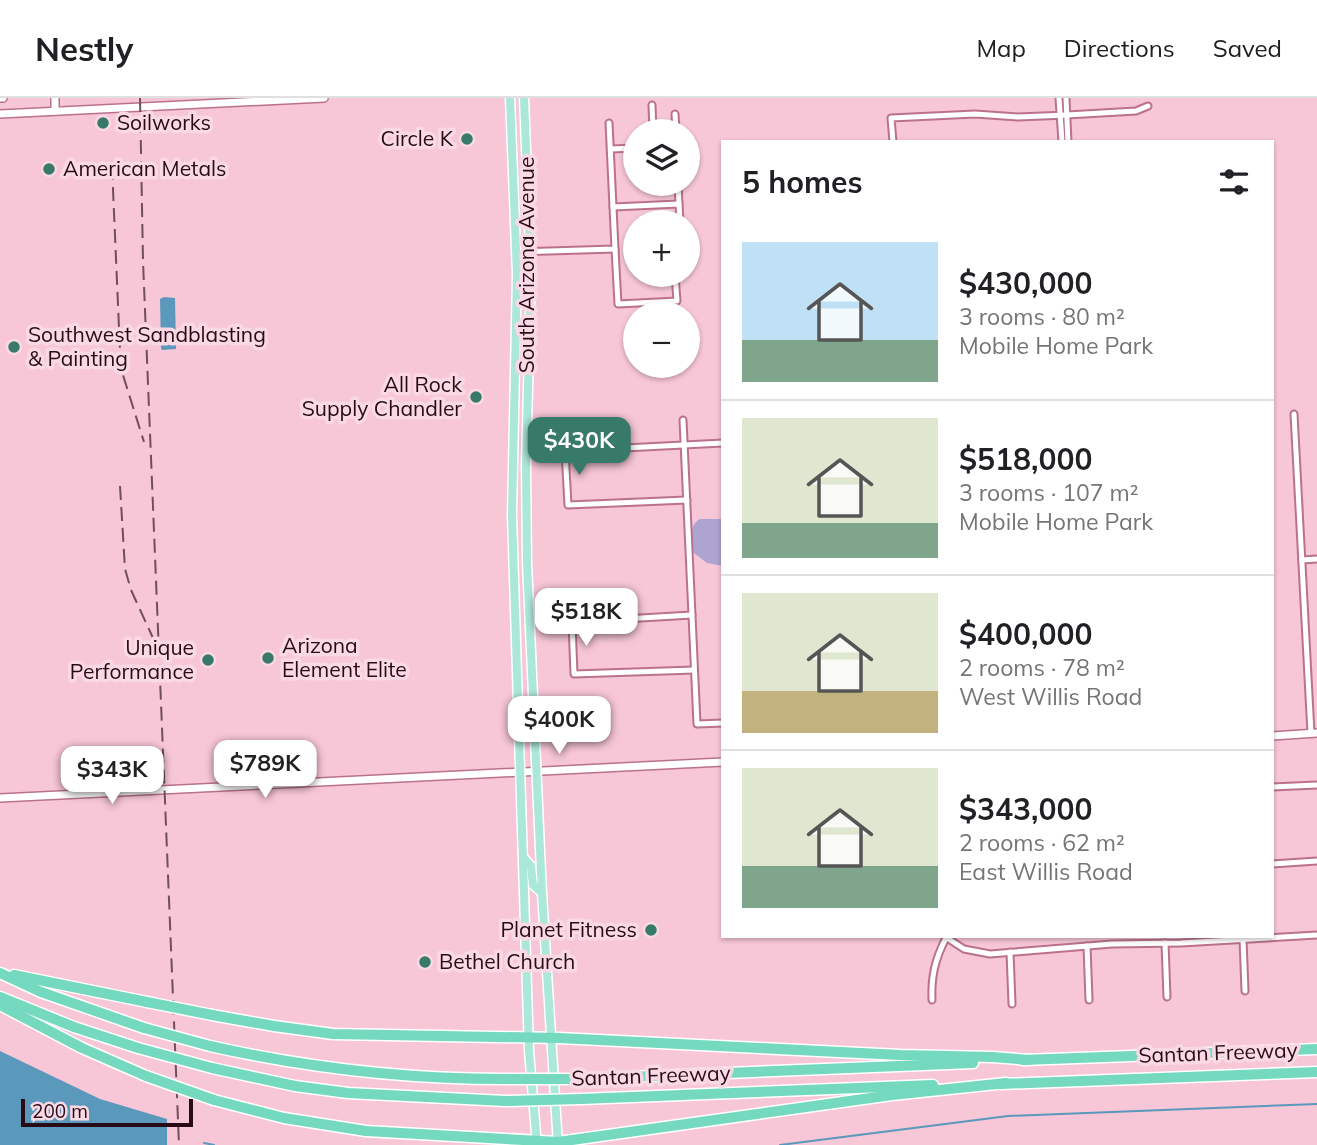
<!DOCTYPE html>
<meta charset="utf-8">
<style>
body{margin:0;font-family:Mulish,sans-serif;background:#f2f2f2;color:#202124;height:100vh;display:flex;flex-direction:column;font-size:26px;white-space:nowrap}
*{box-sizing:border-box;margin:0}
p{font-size:23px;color:#757577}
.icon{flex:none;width:38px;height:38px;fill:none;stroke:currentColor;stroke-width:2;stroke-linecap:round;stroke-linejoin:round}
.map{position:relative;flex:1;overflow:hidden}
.panel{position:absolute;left:721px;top:42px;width:553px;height:798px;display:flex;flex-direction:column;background:#fff;border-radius:0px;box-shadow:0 2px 5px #0004}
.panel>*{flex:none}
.controls{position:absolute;left:623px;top:21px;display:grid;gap:14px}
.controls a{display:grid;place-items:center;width:77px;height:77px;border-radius:50%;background:#fff;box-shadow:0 2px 5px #0004;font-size:35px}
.scale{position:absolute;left:21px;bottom:18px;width:172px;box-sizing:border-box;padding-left:7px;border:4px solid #270c18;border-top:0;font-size:19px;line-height:24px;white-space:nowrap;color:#270c18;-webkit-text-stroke:5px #fad8e4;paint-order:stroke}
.price{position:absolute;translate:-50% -60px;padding:0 16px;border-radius:14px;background:#fff;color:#222;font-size:23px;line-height:46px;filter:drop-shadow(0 2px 4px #0008)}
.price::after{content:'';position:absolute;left:50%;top:42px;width:21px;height:16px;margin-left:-10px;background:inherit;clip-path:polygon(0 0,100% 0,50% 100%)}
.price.selected{background:#387a6a;color:#fff}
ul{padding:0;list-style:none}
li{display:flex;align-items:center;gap:21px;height:175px;padding:0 21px}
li+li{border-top:2px solid #e0e0e0}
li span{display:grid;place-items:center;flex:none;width:196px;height:140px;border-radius:0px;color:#555}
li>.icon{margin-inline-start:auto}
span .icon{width:84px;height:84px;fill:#fffc;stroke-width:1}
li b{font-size:30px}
h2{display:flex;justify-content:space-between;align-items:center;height:84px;padding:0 21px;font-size:30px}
header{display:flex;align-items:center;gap:42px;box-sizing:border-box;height:98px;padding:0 35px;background:#fff;border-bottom:2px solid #e0e0e0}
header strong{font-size:33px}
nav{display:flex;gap:38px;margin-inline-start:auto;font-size:24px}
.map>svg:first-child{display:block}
.green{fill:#aea4d1}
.water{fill:#5a98bc}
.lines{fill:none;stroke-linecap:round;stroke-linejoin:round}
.stream{stroke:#5a98bc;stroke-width:2}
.street-casing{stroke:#bb718e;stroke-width:9}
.secondary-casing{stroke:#bb718e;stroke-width:10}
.primary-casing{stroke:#fff;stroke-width:11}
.highway-casing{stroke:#fff;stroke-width:13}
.street{stroke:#fff;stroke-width:5}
.secondary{stroke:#fff;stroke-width:7}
.primary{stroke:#ace8d9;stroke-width:8}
.highway{stroke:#75d9bf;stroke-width:10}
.rail{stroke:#714e5c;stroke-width:2;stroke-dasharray:14 7;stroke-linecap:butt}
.highway-bridge-casing{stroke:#fff;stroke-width:13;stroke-linecap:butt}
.highway-bridge{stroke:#75d9bf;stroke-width:10}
.poi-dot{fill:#387a6a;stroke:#fad8e4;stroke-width:2.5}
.labels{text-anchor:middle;stroke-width:7;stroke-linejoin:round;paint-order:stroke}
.poi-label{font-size:21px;fill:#270c18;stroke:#fad8e4;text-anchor:start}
.street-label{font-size:21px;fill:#270c18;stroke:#fad8e4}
</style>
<header>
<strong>Nestly</strong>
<nav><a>Map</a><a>Directions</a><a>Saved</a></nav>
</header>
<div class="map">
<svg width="1317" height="1047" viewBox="0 0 1317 1047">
<rect width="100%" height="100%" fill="#f7c6d7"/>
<path class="green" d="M700,421h22l1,47 -16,-3 -13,-10c-2,-11 -6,-28 6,-34z"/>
<g class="water">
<path d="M164,199l11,1 1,51 -14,1 -1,-2 -1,-49z"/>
<path d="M0,953l100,48 67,20v26h-167z"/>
</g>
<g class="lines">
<g class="stream">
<path d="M204,1045l10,2"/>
<path d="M780,1047l228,-29 309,-12"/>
</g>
<g class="street-casing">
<g id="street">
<path d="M1059,0l3,44"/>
<path d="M1066,0l2,44"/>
<path d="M652,7l1,26"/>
<path d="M675,16l1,17"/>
<path d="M893,44l-2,-24 84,-4 43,3 49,-2 69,-4 12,-5"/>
<path d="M611,51l24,-1"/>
<path d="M678,86l1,20"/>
<path d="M613,109l66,-3 1,18"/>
<path d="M615,151l3,55 59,-3 -2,-26"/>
<path d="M516,154l99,-3 -6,-126"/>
<path d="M1294,316l17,319"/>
<path d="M683,322l14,304 26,-1"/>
<path d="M687,402l-119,5 -3,-54 158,-8"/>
<path d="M1302,462l15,-1"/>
<path d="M692,517l-120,7 2,52 120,-4"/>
<path d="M1272,689l45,-2"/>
<path d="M1272,766l45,-3"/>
<path d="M944,838l20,13 26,5 122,-10 69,-1 136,-8"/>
<path d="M1243,841l2,52"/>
<path d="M1165,845l2,54"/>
<path d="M1087,848l2,54"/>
<path d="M1010,854l2,52"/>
<path d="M932,902c-1,-23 3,-41 14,-62"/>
</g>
</g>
<g class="secondary-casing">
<g id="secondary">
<path d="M0,0h3"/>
<path d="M55,0v13"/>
<path d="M0,16l324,-16"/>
<path d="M1272,638l45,-3"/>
<path d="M0,700l723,-36"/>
</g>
</g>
<g class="primary-casing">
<g id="primary">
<path d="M510,0l7,176 -5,241 17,536 8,94"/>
<path d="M524,0l7,176 -5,190 1,99 15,330 16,252"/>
<path d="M524,760l7,8 2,19 9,8"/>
</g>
</g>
<g class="highway-casing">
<g id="highway">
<path d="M0,875l41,19 103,36"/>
<path d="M14,877l133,27"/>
<path d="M0,899l74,30 64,21"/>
<path d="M0,907l82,43 64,28"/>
<path d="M212,917l62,11 59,8 226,4 341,17 93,2 36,3"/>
<path d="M210,948c98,22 194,33 294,33"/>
<path d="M1023,962l294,-11"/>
<path d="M212,970l83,18 53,7 157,8"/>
<path d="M578,981l395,-16"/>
<path d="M1001,986l316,-12"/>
<path d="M581,1001l352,-14"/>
<path d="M214,1002l70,18 82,13 192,11 334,-47 114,-12"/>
</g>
</g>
<use href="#street" class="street"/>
<use href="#secondary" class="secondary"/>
<use href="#primary" class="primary"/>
<use href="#highway" class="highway"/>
<g class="rail">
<path d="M140,0l3,163 36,884"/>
<path d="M112,68l8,185 2,21 22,70"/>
<path d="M120,388l5,83 6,21 22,48"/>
</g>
<g class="highway-bridge-casing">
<g id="highway-bridge">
<path d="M147,904l65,13"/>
<path d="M144,930l66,18"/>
<path d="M138,950l74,20"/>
<path d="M146,978l68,24"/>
<path d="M504,981h74"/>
<path d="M505,1003l76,-2"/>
</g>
</g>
<use href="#highway-bridge" class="highway-bridge"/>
</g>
<g class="poi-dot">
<circle cx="103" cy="25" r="7"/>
<circle cx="467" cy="41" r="7"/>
<circle cx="49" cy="71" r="7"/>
<circle cx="14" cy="249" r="7"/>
<circle cx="476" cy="299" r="7"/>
<circle cx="268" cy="560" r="7"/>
<circle cx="208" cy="562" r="7"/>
<circle cx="651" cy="832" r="7"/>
<circle cx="425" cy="864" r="7"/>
</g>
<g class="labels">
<g class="poi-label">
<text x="117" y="32">Soilworks</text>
<text x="453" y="48" text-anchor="end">Circle K</text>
<text x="63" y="78">American Metals</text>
<text x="28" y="244">Southwest Sandblasting<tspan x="28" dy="24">&amp; Painting</tspan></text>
<text x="462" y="294" text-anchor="end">All Rock<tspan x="462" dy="24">Supply Chandler</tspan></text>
<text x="282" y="555">Arizona<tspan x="282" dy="24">Element Elite</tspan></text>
<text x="194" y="557" text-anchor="end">Unique<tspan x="194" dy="24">Performance</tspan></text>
<text x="637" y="839" text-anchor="end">Planet Fitness</text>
<text x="439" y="871">Bethel Church</text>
</g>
<g class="street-label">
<text transform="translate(527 167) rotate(-90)" y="7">South Arizona Avenue</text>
<text transform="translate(1218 955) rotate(-2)" y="7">Santan Freeway</text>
<text transform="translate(651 978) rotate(-2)" y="7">Santan Freeway</text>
</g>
</g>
</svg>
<div class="controls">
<a><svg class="icon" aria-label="layers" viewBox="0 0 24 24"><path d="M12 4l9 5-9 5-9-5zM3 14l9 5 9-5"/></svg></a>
<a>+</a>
<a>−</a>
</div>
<div class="scale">200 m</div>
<b class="price selected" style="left:579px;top:379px">$430K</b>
<b class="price" style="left:586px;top:550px">$518K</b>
<b class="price" style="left:559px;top:658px">$400K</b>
<b class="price" style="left:265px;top:702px">$789K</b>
<b class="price" style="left:112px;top:708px">$343K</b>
<section class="panel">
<h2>5 homes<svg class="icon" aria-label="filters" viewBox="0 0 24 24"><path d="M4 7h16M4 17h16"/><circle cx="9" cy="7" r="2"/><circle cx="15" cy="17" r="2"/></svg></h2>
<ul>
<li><span style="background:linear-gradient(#bfe0f5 70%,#7fa58c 0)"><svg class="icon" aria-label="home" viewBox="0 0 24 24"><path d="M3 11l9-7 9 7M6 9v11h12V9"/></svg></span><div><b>$430,000</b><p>3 rooms · 80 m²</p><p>Mobile Home Park</p></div></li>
<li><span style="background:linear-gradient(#dfe7d0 75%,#7fa58c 0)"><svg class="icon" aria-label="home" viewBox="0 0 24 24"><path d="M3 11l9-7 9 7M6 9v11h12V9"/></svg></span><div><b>$518,000</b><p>3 rooms · 107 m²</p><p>Mobile Home Park</p></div></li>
<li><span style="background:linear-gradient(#dfe7d0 70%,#c2b280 0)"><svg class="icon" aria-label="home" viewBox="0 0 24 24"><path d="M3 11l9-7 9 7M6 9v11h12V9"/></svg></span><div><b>$400,000</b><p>2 rooms · 78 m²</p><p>West Willis Road</p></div></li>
<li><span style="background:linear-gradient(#dfe7d0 70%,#7fa58c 0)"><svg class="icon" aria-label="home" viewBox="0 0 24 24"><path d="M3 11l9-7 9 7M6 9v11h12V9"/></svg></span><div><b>$343,000</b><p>2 rooms · 62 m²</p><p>East Willis Road</p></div></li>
</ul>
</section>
</div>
